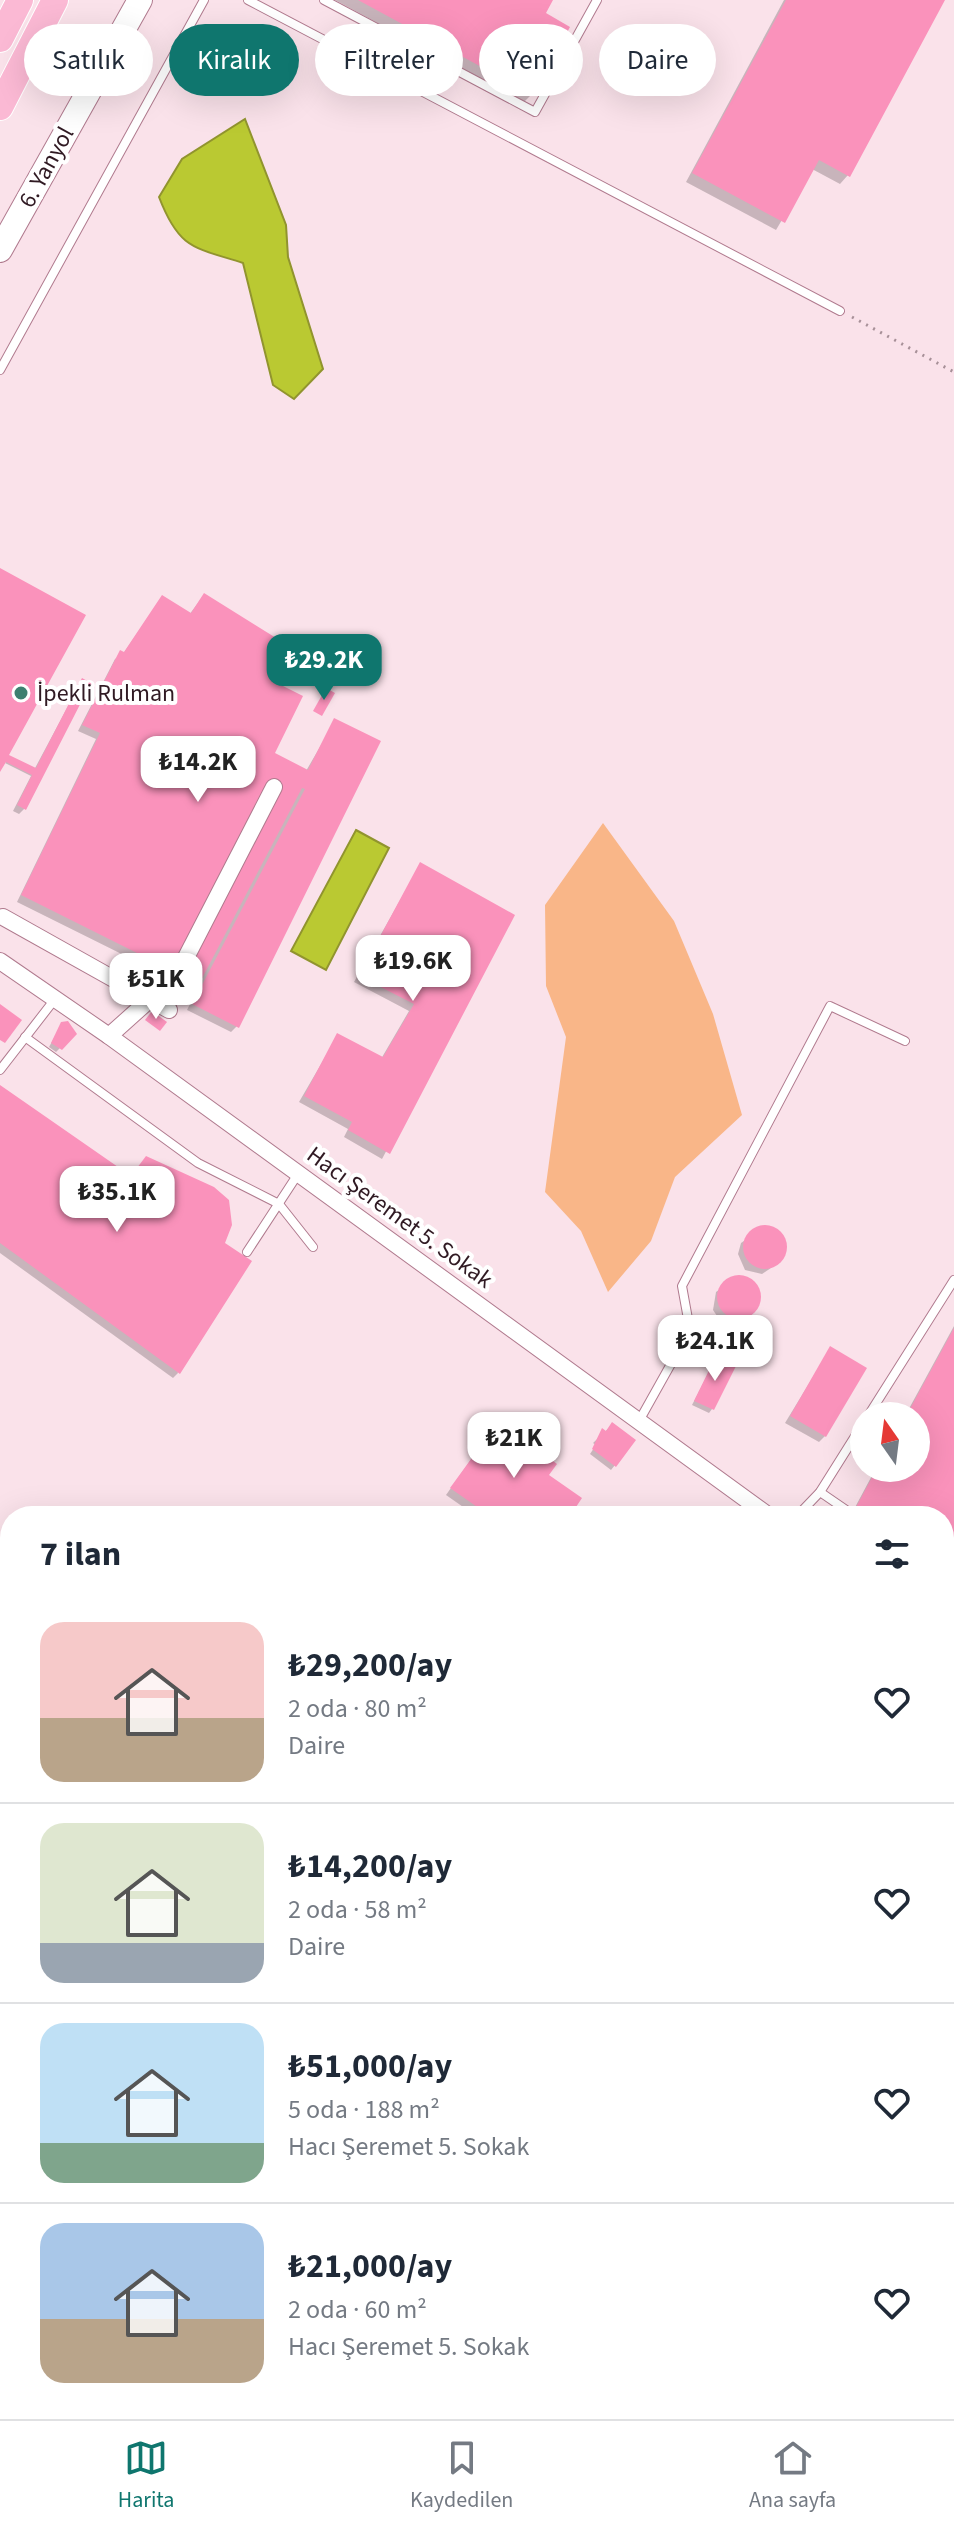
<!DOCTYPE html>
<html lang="tr">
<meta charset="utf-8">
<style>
body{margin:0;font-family:"Source Sans 3",sans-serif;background:#f6f6f7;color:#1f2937;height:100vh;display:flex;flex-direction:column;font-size:30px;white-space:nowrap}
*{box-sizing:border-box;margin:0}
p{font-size:26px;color:#747a83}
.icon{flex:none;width:44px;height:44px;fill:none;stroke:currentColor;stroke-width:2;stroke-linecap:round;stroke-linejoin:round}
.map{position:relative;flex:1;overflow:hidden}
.sheet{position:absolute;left:0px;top:1506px;width:954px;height:914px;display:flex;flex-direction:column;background:#fff;border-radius:32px 32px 0 0;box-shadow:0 8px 32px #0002}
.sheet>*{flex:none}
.banner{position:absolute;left:24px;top:24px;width:906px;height:72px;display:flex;gap:16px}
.needle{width:52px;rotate:346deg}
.controls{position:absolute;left:850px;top:1402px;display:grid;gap:16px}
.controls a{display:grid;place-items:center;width:80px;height:80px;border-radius:50%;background:#fff;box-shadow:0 8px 32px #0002;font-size:40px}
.price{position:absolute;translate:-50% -68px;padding:0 18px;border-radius:16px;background:#fff;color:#222;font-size:26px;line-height:52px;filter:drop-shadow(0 2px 4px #0008)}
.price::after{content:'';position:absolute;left:50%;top:48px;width:24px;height:18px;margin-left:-12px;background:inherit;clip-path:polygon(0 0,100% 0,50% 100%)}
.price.current{background:#0f766e;color:#fff}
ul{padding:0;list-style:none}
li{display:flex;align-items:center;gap:24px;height:200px;padding:0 40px}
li+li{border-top:2px solid #e0e1e3}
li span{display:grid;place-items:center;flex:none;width:224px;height:160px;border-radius:24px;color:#555}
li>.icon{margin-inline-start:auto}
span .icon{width:96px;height:96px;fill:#fffc;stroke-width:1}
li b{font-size:34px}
h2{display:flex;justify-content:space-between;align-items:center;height:96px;padding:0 40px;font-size:34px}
.tag{padding:0 28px;border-radius:36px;background:#fff;box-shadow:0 8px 32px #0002;font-size:28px;line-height:72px}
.tag.current{background:#0f766e;color:#fff}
.tab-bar{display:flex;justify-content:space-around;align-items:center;height:112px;border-top:2px solid #e0e1e3;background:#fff;font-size:22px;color:#747a83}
.tab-bar a{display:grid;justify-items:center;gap:4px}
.tab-bar .current{color:#0f766e}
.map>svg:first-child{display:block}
.green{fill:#f9b688}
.water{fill:#bac932;stroke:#91942e;stroke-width:2}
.shadow{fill:#0003}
.building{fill:#fa92bb}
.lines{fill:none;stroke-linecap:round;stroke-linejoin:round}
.service-casing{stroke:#b07a8e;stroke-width:10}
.minor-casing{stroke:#b07a8e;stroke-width:18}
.secondary-casing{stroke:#b07a8e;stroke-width:26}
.primary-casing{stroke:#fff;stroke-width:28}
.path{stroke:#a79098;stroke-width:3;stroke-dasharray:2 6;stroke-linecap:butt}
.service{stroke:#fff;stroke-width:8}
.minor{stroke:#fff;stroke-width:16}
.secondary{stroke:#fff;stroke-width:24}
.primary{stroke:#fbb9d4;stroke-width:26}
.poi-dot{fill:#3e7f6f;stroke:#fff;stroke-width:3}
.labels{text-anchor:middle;stroke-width:8;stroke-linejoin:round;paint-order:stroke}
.street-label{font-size:24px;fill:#301a23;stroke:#fff}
.poi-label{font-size:24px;fill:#301a23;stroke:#fff;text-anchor:start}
</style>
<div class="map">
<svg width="954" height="2419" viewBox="0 0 954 2419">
<rect width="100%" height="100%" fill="#fae2ea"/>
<path class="green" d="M603,823l71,98 39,93 29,101 -67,62 -24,64 -43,51 -27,-61 -36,-39 21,-155 -20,-51 -1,-81z"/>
<g class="water">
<path d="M245,119l41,106 2,32 35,112 -29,30 -21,-14 -30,-122c-50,-16 -64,-14 -84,-66l23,-38z"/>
<path d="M356,830l33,18 -63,122 -35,-19z"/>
</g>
<g class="shadow">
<path d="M335,0h216l-8,14 -11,80 -8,8z"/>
<path d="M784,0h159l-95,175 -8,9 -28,-15 -36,61 -90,-48z"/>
<path d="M204,595l70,89 -2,69 34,18 29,-50 -98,305 -6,6 -44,-22 16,-32 -11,11 -175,-87 79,-163 -18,-8 37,-72 8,-5 39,-57 27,18z"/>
<path d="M82,680l-57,128 -6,6 -6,-3 18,-35 -26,-13 5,-5 24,12z"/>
<path d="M420,865l92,50 -130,244 -38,-22 4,-8 -49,-27 39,-67 43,24 28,-48 -55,-29z"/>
<path d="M62,1024l12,10 -18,18 -7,-5z"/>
<path d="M0,1087l130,91 48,195 -5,5 -173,-125z"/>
<path d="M764,1227l16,7 5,10 -5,18 -18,12 -17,-4 -7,-16 3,-11z"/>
<path d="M738,1276l12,3 9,15 -5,17 -24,13 -11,-5 -6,-9 3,-18z"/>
<path d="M954,1326v250l-10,-6v-54h-87l-5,-3 24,-45h40v-52h-11z"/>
<path d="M830,1349l-5,87 -6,6 -34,-19z"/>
<path d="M716,1358l-4,51 -3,4 -17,-8z"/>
<path d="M612,1425l22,16 -23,29 -21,-16 6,-9 -3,-2z"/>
<path d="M484,1441l62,34 21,41h-91l-30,-21z"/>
<path d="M10,1907v114l-10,-10v-93z"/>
</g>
<g class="building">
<path d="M358,0h195l-7,13 24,14 -37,68z"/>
<path d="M786,0h159l-95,177 -31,-17 -34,63 -93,-50z"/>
<path d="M0,568l86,47 -77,140 27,13 46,-90 9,5 -65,127 -9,-5 15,-30 -26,-13 -6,10z"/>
<path d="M204,593l93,58 -20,32 26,13 -28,57 33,17 26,-52 47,23 -142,287 -47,-24 113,-215 -3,-1 -103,196 -178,-89 79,-162 -18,-8 38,-75 4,2 38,-57 29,18z"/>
<path d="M326,688l9,5 -13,23 -9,-5z"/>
<path d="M420,862l95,53 -125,239 -42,-24 4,-8 -48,-26 33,-63 46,24 31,-53 -55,-28z"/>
<path d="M0,1004l22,16 -17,23 -5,-3z"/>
<path d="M152,1011l15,11 -7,9 -15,-11z"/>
<path d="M68,1021l9,13 -15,16 -11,-7 10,-21z"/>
<path d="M0,1085l131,91 15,-20 68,31 15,13 3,25 -7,18 27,18 -72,113 -180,-131z"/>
<circle cx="765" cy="1247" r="22"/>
<circle cx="739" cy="1297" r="22"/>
<path d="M954,1328v239l-10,-6v-45h-72l-16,-9 21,-39h39v-52h-10z"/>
<path d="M830,1346l37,22 -41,69 -36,-21z"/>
<path d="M716,1356l20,10 -22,44 -20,-9z"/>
<path d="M612,1422l24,18 -20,27 -24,-18 10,-21 4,3z"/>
<path d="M503,1423l54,41 -8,11 33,23 -12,18h-80l-40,-28 40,-55 3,2z"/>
<path d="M10,1626v112l-10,11v-112z"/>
<path d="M10,1905v105l-10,-10v-84z"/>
<path d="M7,2139l3,3v268h120l-8,9h-122v-272z"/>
<path d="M954,2395v24h-19l9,-9z"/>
<path d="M559,2410h308l-7,9h-308z"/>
</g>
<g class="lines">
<g class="service-casing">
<g id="service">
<path d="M248,0l592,311"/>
<path d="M324,0l211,112 62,-112"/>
<path d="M0,370l204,-370"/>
<path d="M25,1037l173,126 81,41 34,43"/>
<path d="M0,1070l55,-71"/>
<path d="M247,1252l51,-78"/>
<path d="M868,1416l86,-136"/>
<path d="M639,1421l51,-91 -8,-44 148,-280 75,35"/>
<path d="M820,1492l35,24"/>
<path d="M797,1516l23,-24 44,-70"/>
<path d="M944,1578l10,7"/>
<path d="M0,1907l10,-11"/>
<path d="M0,2104l10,-12"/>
<path d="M944,2211l10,-13"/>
<path d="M944,2217l10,7"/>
</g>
</g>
<g class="minor-casing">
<g id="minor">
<path d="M3,917l166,93"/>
<path d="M0,961l109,75 660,480"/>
<path d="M109,1036l68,-61 97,-188"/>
<path d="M944,1644l10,7"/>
<path d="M0,2057l10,9"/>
<path d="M0,2121l10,8"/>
<path d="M405,2410l10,9"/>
<path d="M179,2419l7,-9"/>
</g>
</g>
<g class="secondary-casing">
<path id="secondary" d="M0,250l140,-250"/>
</g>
<g class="primary-casing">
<g id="primary">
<path d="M0,39l20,-39"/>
<path d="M0,107l55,-107"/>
</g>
</g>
<path class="path" d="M852,317l102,55"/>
<use href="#service" class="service"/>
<use href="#minor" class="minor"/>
<use href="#secondary" class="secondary"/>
<use href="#primary" class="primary"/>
</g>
<circle class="poi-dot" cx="21" cy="693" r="8"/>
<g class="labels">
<g class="street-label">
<text transform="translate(46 167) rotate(-61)" y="8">6. Yanyol</text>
<text transform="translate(400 1217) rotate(36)" y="8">Hacı Şeremet 5. Sokak</text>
</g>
<g class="poi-label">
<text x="37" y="701">İpekli Rulman</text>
</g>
</g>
</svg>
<div class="controls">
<a><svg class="needle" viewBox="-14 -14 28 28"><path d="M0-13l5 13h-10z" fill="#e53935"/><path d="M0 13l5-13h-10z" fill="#747a83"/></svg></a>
</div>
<b class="price current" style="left:324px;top:702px">₺29.2K</b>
<b class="price" style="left:198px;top:804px">₺14.2K</b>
<b class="price" style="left:413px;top:1003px">₺19.6K</b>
<b class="price" style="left:156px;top:1021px">₺51K</b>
<b class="price" style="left:117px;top:1234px">₺35.1K</b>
<b class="price" style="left:715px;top:1383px">₺24.1K</b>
<b class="price" style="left:514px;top:1480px">₺21K</b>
<div class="banner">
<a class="tag">Satılık</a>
<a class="tag current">Kiralık</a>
<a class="tag">Filtreler</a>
<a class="tag">Yeni</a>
<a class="tag">Daire</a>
</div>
<section class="sheet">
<h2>7 ilan<svg class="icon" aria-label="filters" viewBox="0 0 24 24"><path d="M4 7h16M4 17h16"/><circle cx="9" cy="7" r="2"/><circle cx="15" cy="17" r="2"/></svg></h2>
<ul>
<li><span style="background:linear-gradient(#f6c9c9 60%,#b9a48a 0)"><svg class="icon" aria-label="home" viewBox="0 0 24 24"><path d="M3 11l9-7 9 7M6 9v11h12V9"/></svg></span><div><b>₺29,200/ay</b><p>2 oda · 80 m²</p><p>Daire</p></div><svg class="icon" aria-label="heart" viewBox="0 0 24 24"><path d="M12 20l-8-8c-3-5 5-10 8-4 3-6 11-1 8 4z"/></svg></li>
<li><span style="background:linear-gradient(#dfe7d0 75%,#9aa5b1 0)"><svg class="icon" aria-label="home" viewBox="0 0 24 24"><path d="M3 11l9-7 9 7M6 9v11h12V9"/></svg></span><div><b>₺14,200/ay</b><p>2 oda · 58 m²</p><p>Daire</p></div><svg class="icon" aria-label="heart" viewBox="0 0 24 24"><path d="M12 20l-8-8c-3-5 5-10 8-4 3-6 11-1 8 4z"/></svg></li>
<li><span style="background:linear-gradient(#bfe0f5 75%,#7fa58c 0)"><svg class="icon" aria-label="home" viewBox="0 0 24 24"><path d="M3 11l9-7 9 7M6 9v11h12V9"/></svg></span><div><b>₺51,000/ay</b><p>5 oda · 188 m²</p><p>Hacı Şeremet 5. Sokak</p></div><svg class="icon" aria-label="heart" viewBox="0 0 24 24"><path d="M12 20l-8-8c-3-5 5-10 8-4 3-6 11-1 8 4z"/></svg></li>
<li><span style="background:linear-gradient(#a9c7e8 60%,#b9a48a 0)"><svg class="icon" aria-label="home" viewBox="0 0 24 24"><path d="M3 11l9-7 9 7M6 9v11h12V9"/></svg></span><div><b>₺21,000/ay</b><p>2 oda · 60 m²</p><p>Hacı Şeremet 5. Sokak</p></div><svg class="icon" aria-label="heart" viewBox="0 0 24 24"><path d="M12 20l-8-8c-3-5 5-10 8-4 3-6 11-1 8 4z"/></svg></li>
</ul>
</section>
</div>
<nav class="tab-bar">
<a class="current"><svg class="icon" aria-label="map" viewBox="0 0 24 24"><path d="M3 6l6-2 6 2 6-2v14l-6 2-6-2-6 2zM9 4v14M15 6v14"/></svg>Harita</a>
<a><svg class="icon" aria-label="saved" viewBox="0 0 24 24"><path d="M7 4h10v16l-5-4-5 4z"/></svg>Kaydedilen</a>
<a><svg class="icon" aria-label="home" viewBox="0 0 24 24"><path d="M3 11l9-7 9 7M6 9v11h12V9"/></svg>Ana sayfa</a>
</nav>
